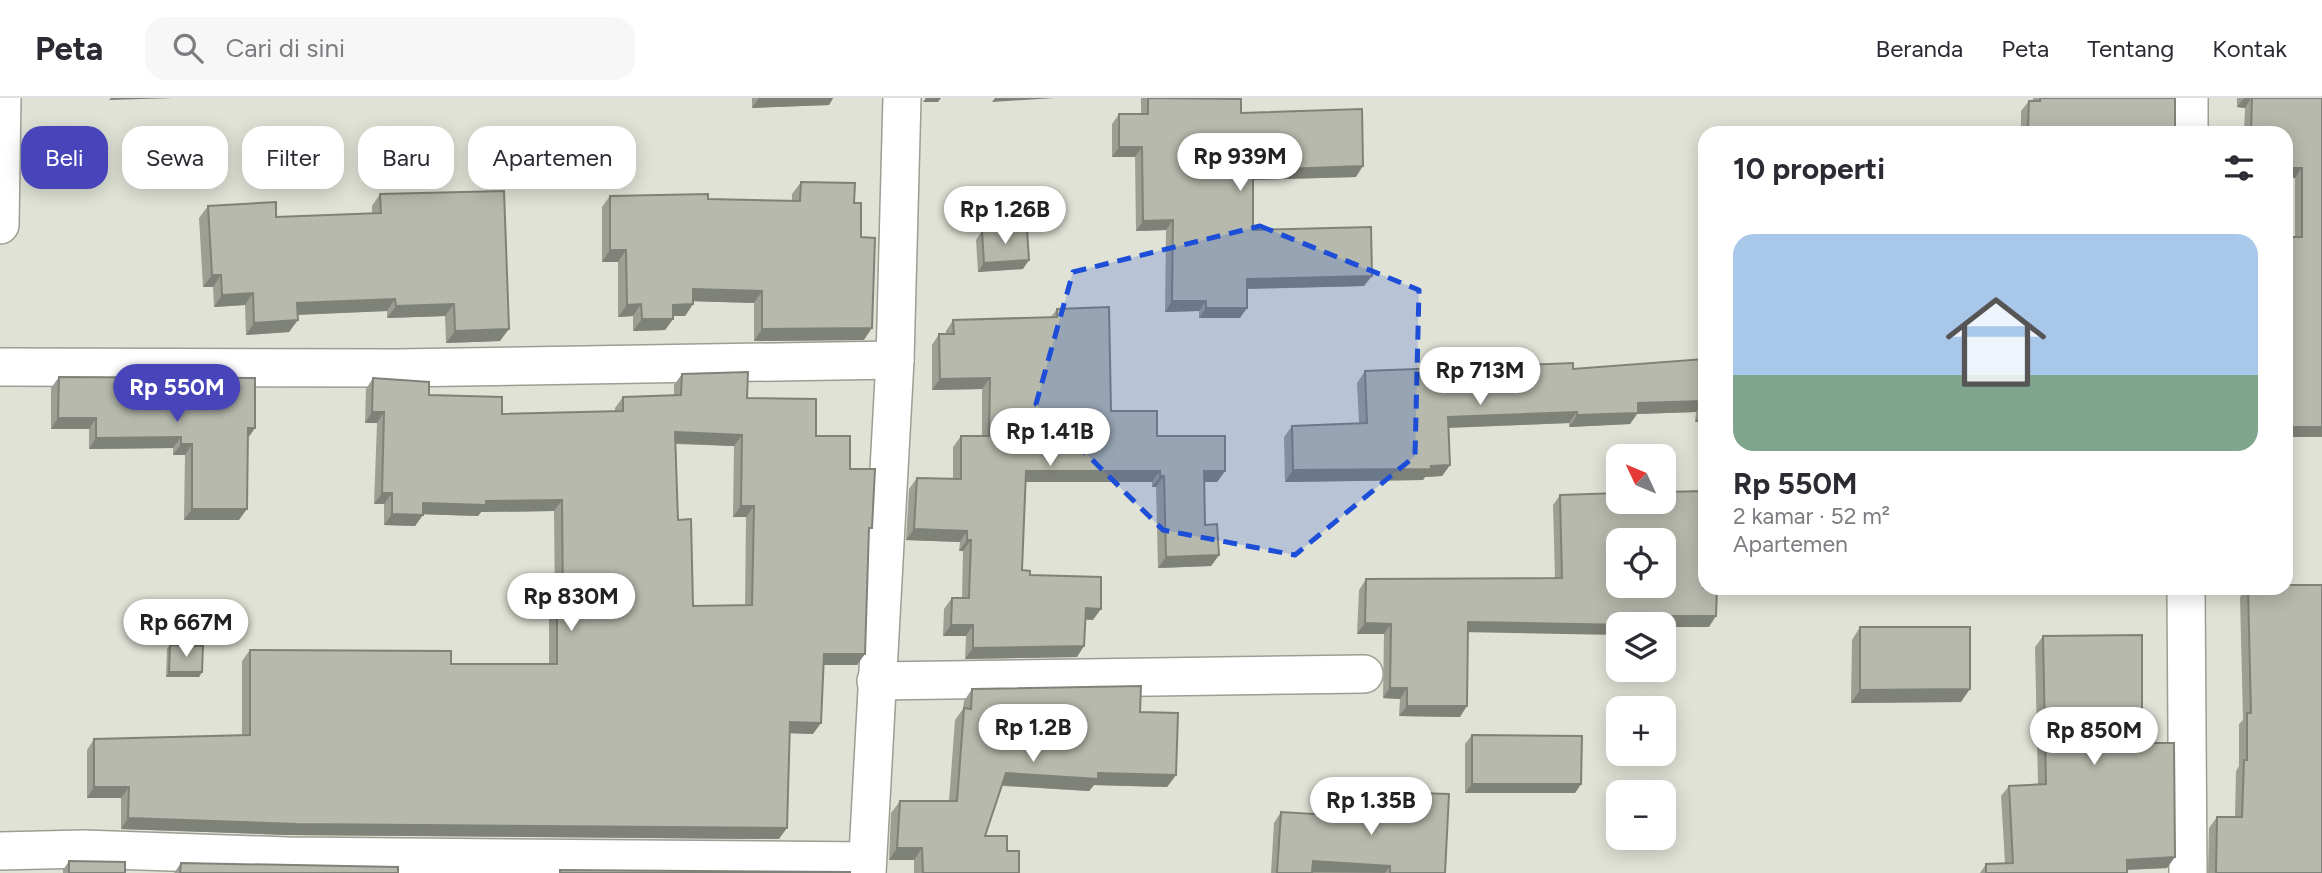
<!DOCTYPE html>
<html lang="id">
<meta charset="utf-8">
<style>
body{margin:0;font-family:Figtree,sans-serif;background:#f7f7f7;color:#2b2b33;height:100vh;display:flex;flex-direction:column;font-size:26px;white-space:nowrap}
*{box-sizing:border-box;margin:0}
p{font-size:23px;color:#7c7c81}
.icon{flex:none;width:38px;height:38px;fill:none;stroke:currentColor;stroke-width:2;stroke-linecap:round;stroke-linejoin:round}
.map{position:relative;flex:1;overflow:hidden}
.side{position:absolute;left:1698px;top:28px;width:595px;height:469px;display:flex;flex-direction:column;background:#fff;border-radius:21px;box-shadow:0 4px 18px #0003}
.side>*{flex:none}
.banner{position:absolute;left:21px;top:28px;width:665px;height:63px;display:flex;gap:14px}
.needle{width:46px;rotate:314deg}
.buttons{position:absolute;left:1606px;top:346px;display:grid;gap:14px}
.buttons a{display:grid;place-items:center;width:70px;height:70px;border-radius:14px;background:#fff;box-shadow:0 4px 18px #0003;font-size:35px}
.price{position:absolute;translate:-50% -60px;padding:0 16px;border-radius:24px;background:#fff;color:#222;font-size:23px;line-height:46px;filter:drop-shadow(0 2px 4px #0008)}
.price::after{content:'';position:absolute;left:50%;top:42px;width:21px;height:16px;margin-left:-10px;background:inherit;clip-path:polygon(0 0,100% 0,50% 100%)}
.price.current{background:#4845bb;color:#fff}
ul{padding:0;list-style:none}
li{display:grid;align-content:center;gap:14px;height:371px;padding:0 35px}
li+li{border-top:2px solid #e1e1e2}
li span{display:grid;place-items:center;height:217px;border-radius:21px;color:#555}
li>.icon{margin-inline-start:auto}
span .icon{width:126px;height:126px;fill:#fffc;stroke-width:1}
li b{font-size:30px}
h2{display:flex;justify-content:space-between;align-items:center;height:84px;padding:0 35px;font-size:30px}
.chip{padding:0 24px;border-radius:21px;background:#fff;box-shadow:0 4px 18px #0003;font-size:24px;line-height:63px}
.chip.current{background:#4845bb;color:#fff}
header{display:flex;align-items:center;gap:42px;box-sizing:border-box;height:98px;padding:0 35px;background:#fff;border-bottom:2px solid #e1e1e2}
header strong{font-size:33px}
nav{display:flex;gap:38px;margin-inline-start:auto;font-size:24px}
.search{width:490px;height:63px;background:#f7f7f7;display:flex;align-items:center;gap:18px;box-sizing:border-box;padding:0 24px;border-radius:21px;color:#7c7c81;font-size:26px}
.map>svg:first-child{display:block}
.lines{fill:none;stroke-linecap:round;stroke-linejoin:round}
.minor-casing{stroke:#9b9e92;stroke-width:40}
.minor{stroke:#fff;stroke-width:37}
.wall{fill:#9d9f94;fill-rule:evenodd}
.shaded-wall{fill:#7f8278}
.building{fill:#b6b9ac;stroke:#7f8278;stroke-width:2;fill-rule:evenodd}
.marked{fill:#1d4ed8;fill-opacity:0.2;stroke:#1d4ed8;stroke-width:5;stroke-dasharray:14 9;stroke-linejoin:round}
</style>
<header>
<strong>Peta</strong>
<div class="search"><svg class="icon" aria-label="search" viewBox="0 0 24 24"><circle cx="10" cy="10" r="6"/><path d="M15 15l6 6"/></svg>Cari di sini</div>
<nav><a>Beranda</a><a>Peta</a><a>Tentang</a><a>Kontak</a></nav>
</header>
<div class="map">
<svg width="2322" height="775" viewBox="0 0 2322 775">
<rect width="100%" height="100%" fill="#dfe2d5"/>
<g class="lines">
<g class="minor-casing">
<g id="minor">
<path d="M2189,35v-35"/>
<path d="M0,127l2,-127"/>
<path d="M0,269l397,1 498,-8"/>
<path d="M2186,490l2,285"/>
<path d="M876,583l488,-7"/>
<path d="M0,753l83,-2 205,7 579,5"/>
<path d="M867,775l28,-513 7,-262"/>
</g>
</g>
<use href="#minor" class="minor"/>
</g>
<g class="wall">
<path d="M752,0h81l-4,7 -77,3z"/>
<path d="M1141,0h67v1l33,14 115,64 -103,3v50l111,56 -117,3 -7,29h-41v-7l-34,1 1,-82 -30,1 -1,-74h-23v-33l7,-10h22z"/>
<path d="M2033,0h142v35h-168l2,-3 12,-1v-18l8,-10h4z"/>
<path d="M2237,0h85v339h-36v-197l2,-3h7v-59l-9,-45h-42l1,-25 -8,-1z"/>
<path d="M801,84l53,21 7,34 3,103 -110,1v-38l-61,-2v3l-8,12h-12v3l-8,11 -32,1v-15l-15,1v-55h-16v-55l8,-11 182,5v-7z"/>
<path d="M380,96l120,147 -54,2 -1,-27 -58,2v-7l-89,4 -9,17 -43,3 -1,-30 -31,2 -1,-20h-10l-4,-69 9,-12 68,11 96,-4v-7z"/>
<path d="M982,133l41,38 -45,3 -2,-32z"/>
<path d="M1057,211l54,102 114,60 -8,11h-13l1,43 14,30 -8,11 -53,2 -2,-81h-4v-5h-126l-4,88 71,50 -8,-1 -8,38 -112,2 1,-23h-23l1,-27 8,-11h10l1,-47h-4l1,-9 -54,-2 3,-51 8,-11 36,1v-32l8,-11h21v-47l-50,1v-45l7,-11h7v-3l7,-11 98,-3z"/>
<path d="M1700,261l4,63h-9l1,-10 -59,2 -7,10 -61,3v-4l-120,5 1,37 -8,11 -17,1 -2,3 -138,2 -1,-45 8,-11 67,-3 -2,-40 8,-12 208,-2z"/>
<path d="M682,276l65,24 69,38 34,33 18,64 -11,132h-34l-10,69 -24,-1 -10,106 -491,-4 -167,-6v-31h-34v-48l7,-11 148,-4v-74l8,-11 201,14h98v-48l6,-9 -1,-96 -73,1 -3,4 -55,-2 -8,12 -31,-1v-21h-10l3,-81h-12l1,-34 7,-11 56,17 73,19 113,-3v-3l8,-11 51,-2v-10zM675,346l59,2 -1,71h13l-1,88 -52,1 -15,-86z"/>
<path d="M59,279l196,51 -7,10 -9,82h-55l1,-65h-12v-7l-84,1v-20h-38v-41z"/>
<path d="M1560,397l149,132h-45v-2l-196,7 -8,85 -61,-1 1,-17 -17,-1 1,-64h-27l2,-44 7,-11 189,-1 -2,-73z"/>
<path d="M2247,490h1l74,285h-114l1,-45 8,-11h18l1,-46 3,-5v-42l4,-4 -3,-123z"/>
<path d="M1860,529l101,75 -110,1 1,-63z"/>
<path d="M2043,538l99,100 5,7 20,125 -40,2v3h-147l6,-9 19,-1 -4,-67 8,-10 29,-2 -3,-137z"/>
<path d="M170,547l32,27 -3,5h-33l1,-28z"/>
<path d="M972,591l168,23 36,63 -9,12 -73,-2 -5,6 -87,-5 -17,50 22,15 12,22h-105v-13h-25l2,-47 9,-12h49l6,-81 8,-11 1,-8z"/>
<path d="M1472,637l109,49 -6,9h-110v-49z"/>
<path d="M1381,694l64,81h-174l3,-50 7,-11 92,6 1,-16z"/>
<path d="M69,763l56,12h-62v-3z"/>
<path d="M181,765l217,10h-224z"/>
</g>
<g class="shaded-wall">
<path d="M111,0h63l-65,2z"/>
<path d="M759,0h74l-4,7 -77,3z"/>
<path d="M926,0h15l-3,4h-15z"/>
<path d="M995,0h60l-63,4z"/>
<path d="M2244,0h7l-6,10 -8,-1z"/>
<path d="M1119,49h23l-7,10h-23z"/>
<path d="M1363,68l-7,11 -110,3 7,-10z"/>
<path d="M2286,70h16l-7,10h-9z"/>
<path d="M1173,122l-7,10 -30,1 7,-10z"/>
<path d="M610,152h16l-8,12h-16z"/>
<path d="M1029,162l-6,9 -45,3 6,-9z"/>
<path d="M212,177h9l-8,12h-10z"/>
<path d="M1372,178l-8,10 -124,3 7,-10z"/>
<path d="M693,191l69,2 -8,12 -69,-2z"/>
<path d="M253,195l-8,12 -31,2 8,-12z"/>
<path d="M395,201l-8,12 -98,4 8,-12z"/>
<path d="M1172,203h34l-7,10 -34,1z"/>
<path d="M454,206l-9,12 -58,2 9,-12z"/>
<path d="M641,206l-8,12 -15,1 9,-12z"/>
<path d="M693,206l-8,12h-21l9,-11z"/>
<path d="M1206,210h41l-7,10h-41z"/>
<path d="M642,221h31l-8,11 -32,1z"/>
<path d="M298,222l-9,12 -43,3 8,-12z"/>
<path d="M872,230l-8,12 -110,1 8,-12z"/>
<path d="M509,231l-9,12 -54,2 9,-12z"/>
<path d="M990,280l-8,11 -50,1 8,-11z"/>
<path d="M1703,303l-7,11 -59,2 -7,10 -61,3 8,-12 61,-12z"/>
<path d="M1703,313h1v11h-9z"/>
<path d="M372,314h12l-7,11h-12z"/>
<path d="M1577,314l-8,11 -128,5 7,-11z"/>
<path d="M58,320h38l-7,11h-38z"/>
<rect x="2286" y="329" width="36" height="10"/>
<path d="M248,330h7l-8,11z"/>
<path d="M675,334l67,3 -8,11 -67,-3z"/>
<path d="M181,339l-8,11 -84,1 7,-11z"/>
<path d="M181,346h11l-7,11h-12z"/>
<path d="M1450,367l-8,11 -17,1 -2,3 -138,2 8,-12z"/>
<path d="M1026,373h134l-8,11h-133z"/>
<path d="M1204,373h21l-8,11h-21z"/>
<path d="M1160,378h4l-8,11h-4z"/>
<path d="M382,395h10l-8,11h-10z"/>
<path d="M562,402l-8,11 -73,1 -3,4 -63,-2 8,-11 63,-2z"/>
<path d="M741,408h13l-8,11h-13z"/>
<path d="M192,411h55l-8,11h-55z"/>
<path d="M392,416l31,1 -8,11 -31,-1z"/>
<path d="M914,431l53,2 -7,11 -54,-2z"/>
<path d="M967,442h4l-8,11h-4z"/>
<path d="M1219,457l-8,11 -53,2 8,-11z"/>
<path d="M1086,510l15,1 -8,11 -15,-1z"/>
<path d="M1629,518h87l-7,11h-45v-2h-41z"/>
<path d="M1468,524l151,3v10l-158,-3z"/>
<path d="M1365,525l26,1 -7,10h-27z"/>
<path d="M951,527h22l-7,11h-23z"/>
<path d="M1084,548l-7,11 -112,2 8,-11z"/>
<path d="M824,556h41l-8,11h-41z"/>
<path d="M169,574h33l-3,5h-33z"/>
<path d="M1390,590h17l-7,11 -17,-1z"/>
<path d="M1970,591l-9,13 -110,1 9,-13z"/>
<path d="M1407,608h60l-7,11 -61,-1z"/>
<path d="M790,624l31,1 -8,11 -31,-1z"/>
<path d="M1006,675h92l78,2 -9,12 -73,-2 -5,6 -92,-6z"/>
<path d="M1472,686h109l-6,9h-110z"/>
<path d="M94,689h35l-8,11h-34z"/>
<path d="M128,720l659,10 -8,11 -491,-4 -167,-6z"/>
<path d="M897,750h25l-8,12h-25z"/>
<path d="M2175,759l-8,11 -48,2 8,-10z"/>
<path d="M1313,763l77,5 -5,7 -79,-1z"/>
</g>
<g class="building">
<path d="M1148,0l93,1v14l121,-4 1,57 -110,4v60l118,-3 1,49 -125,3v29h-41v-7h-34l1,-81 -30,1 -1,-74h-23v-33h29z"/>
<path d="M2040,0h135v35h-166v-3l19,-1 1,-28h11z"/>
<path d="M2252,0h70v329h-36v-172h2v-18h14v-69h-16v-35h-35z"/>
<path d="M801,84l54,1 -1,20h7v34l14,1 -3,90 -110,1v-38l-69,-2v15l-20,1v14h-31l-1,-15 -14,1 -1,-55h-16v-54l98,-2v5l92,2z"/>
<path d="M504,93l5,138 -54,2 -1,-27 -58,2 -1,-7 -98,4 1,17 -44,3 -1,-30 -31,2 -1,-20h-9l-4,-69 68,-4v15l105,-4 -1,-19z"/>
<path d="M1027,131l2,31 -45,3 -2,-32z"/>
<path d="M1109,209l2,104h46v25h68v35h-21l1,54 12,-1 2,31 -53,2 -2,-81h-4v-5h-134l-4,99 8,1v4l71,2v32l-15,-1 -2,38 -111,2v-23h-22l1,-27h17l2,-58h-4v-9l-53,-2 3,-51 44,1v-43h28l1,-58 -50,1 -1,-45h15l-1,-14 104,-3v-8z"/>
<path d="M1704,261v52h-1v-10l-65,2v10l-61,2v-3l-129,5 2,48 -19,1v3l-138,1 -1,-44 75,-3 -2,-52 208,-8v6z"/>
<path d="M748,274l-1,26 69,1v37h34v33h25l-3,59h-3l-4,126h-41l-3,69 -31,-1 -3,106 -491,-4 -168,-6 1,-31h-35v-48l156,-4v-85l201,1v13h106v-59h6l-1,-105 -76,1v4l-63,-2v12l-31,-1v-21h-10l2,-81h-12l1,-34 56,4v13l73,2v17l121,-3v-14l58,-2 1,-21zM675,334l67,3 -1,71h13l-2,99 -59,1 -2,-87 -13,1z"/>
<path d="M59,279l196,1v50h-7l-1,81h-55v-65h-11v-7l-85,1v-20h-38z"/>
<path d="M1704,393v97h13l-1,28h-87v9l-161,-3 -1,84h-60v-18h-17l1,-64 -26,-1 1,-44 196,-1 -2,-83 59,-2v9h45v-10zM1619,443h45v45h-45z"/>
<path d="M2286,487h36v288h-106l1,-56h25l2,-57h3v-47h4l-3,-125h38z"/>
<path d="M1860,529h110v62l-110,1z"/>
<path d="M2142,537v101l5,-1v8h27l1,114 -48,3v13h-141v-9l27,-1 -4,-77 37,-2 -3,-148z"/>
<path d="M170,547l33,1 -1,26h-33z"/>
<path d="M1141,588l-1,26 38,1 -2,62 -78,-2v6l-92,-6 -21,63h22v15h12v22h-96l-1,-25h-25l3,-47h57l7,-93 7,1 1,-20z"/>
<path d="M1472,637l110,1 -1,48h-109z"/>
<path d="M1381,694l68,2 -4,79h-55v-7l-77,-5 -1,12h-35l4,-61 99,6z"/>
<path d="M69,763l56,1v11h-56z"/>
<path d="M181,765l217,4v6h-218z"/>
<path d="M560,772l290,2v1h-290z"/>
</g>
<path class="marked" d="M1260,128l159,64 -4,166 -120,99 -132,-25 -127,-126 37,-132z"/>
</svg>
<div class="buttons">
<a><svg class="needle" viewBox="-14 -14 28 28"><path d="M0-13l5 13h-10z" fill="#e53935"/><path d="M0 13l5-13h-10z" fill="#7c7c81"/></svg></a>
<a><svg class="icon" aria-label="locate" viewBox="0 0 24 24"><circle cx="12" cy="12" r="6"/><path d="M12 2v4M12 18v4M2 12h4M18 12h4"/></svg></a>
<a><svg class="icon" aria-label="layers" viewBox="0 0 24 24"><path d="M12 4l9 5-9 5-9-5zM3 14l9 5 9-5"/></svg></a>
<a>+</a>
<a>−</a>
</div>
<b class="price" style="left:1240px;top:95px">Rp 939M</b>
<b class="price" style="left:1005px;top:148px">Rp 1.26B</b>
<b class="price" style="left:1480px;top:309px">Rp 713M</b>
<b class="price current" style="left:177px;top:326px">Rp 550M</b>
<b class="price" style="left:1050px;top:370px">Rp 1.41B</b>
<b class="price" style="left:571px;top:535px">Rp 830M</b>
<b class="price" style="left:186px;top:561px">Rp 667M</b>
<b class="price" style="left:1033px;top:666px">Rp 1.2B</b>
<b class="price" style="left:2094px;top:669px">Rp 850M</b>
<b class="price" style="left:1371px;top:739px">Rp 1.35B</b>
<div class="banner">
<a class="chip current">Beli</a>
<a class="chip">Sewa</a>
<a class="chip">Filter</a>
<a class="chip">Baru</a>
<a class="chip">Apartemen</a>
</div>
<section class="side">
<h2>10 properti<svg class="icon" aria-label="filters" viewBox="0 0 24 24"><path d="M4 7h16M4 17h16"/><circle cx="9" cy="7" r="2"/><circle cx="15" cy="17" r="2"/></svg></h2>
<ul>
<li><span style="background:linear-gradient(#a9c7e8 65%,#7fa58c 0)"><svg class="icon" aria-label="home" viewBox="0 0 24 24"><path d="M3 11l9-7 9 7M6 9v11h12V9"/></svg></span><div><b>Rp 550M</b><p>2 kamar · 52 m²</p><p>Apartemen</p></div></li>
</ul>
</section>
</div>
